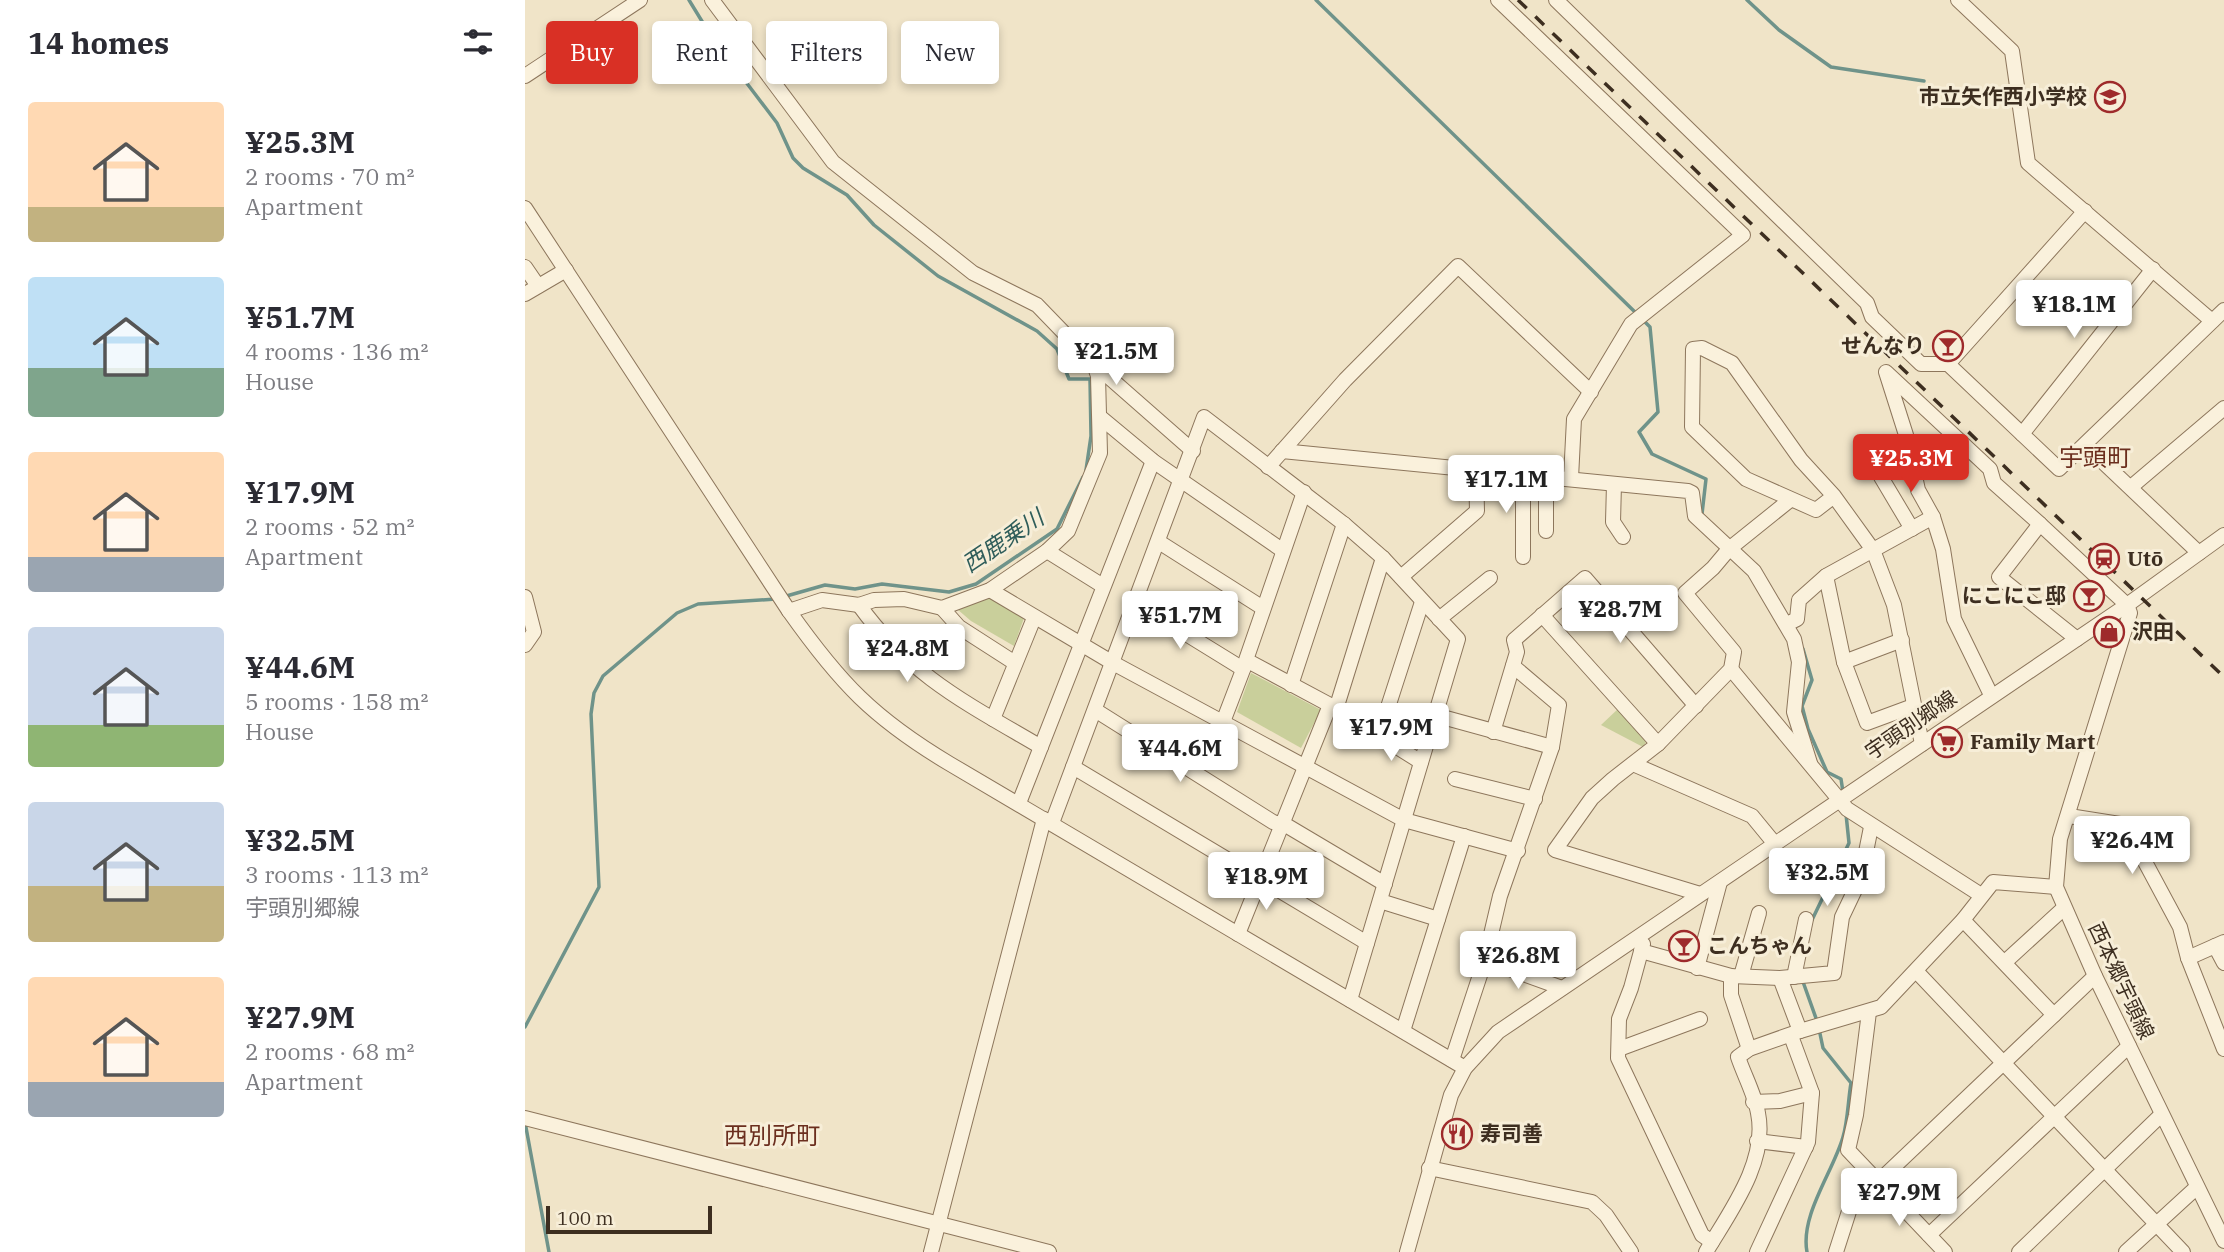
<!DOCTYPE html>
<meta charset="utf-8">
<style>
body{margin:0;font-family:"IBM Plex Serif","Noto Sans JP",serif;background:#f7f7f7;color:#2b2b33;height:100vh;display:flex;flex-direction:column;font-size:26px;white-space:nowrap}
*{box-sizing:border-box;margin:0}
p{font-size:23px;color:#7c7c81}
.icon{flex:none;width:38px;height:38px;fill:none;stroke:currentColor;stroke-width:2;stroke-linecap:round;stroke-linejoin:round}
.map{position:relative;flex:1;overflow:hidden}
.side{display:flex;flex-direction:column;background:#fff;width:525px}
.side>*{flex:none}
.top-card{position:absolute;left:21px;top:21px;width:665px;height:63px;display:flex;gap:14px}
.scale{position:absolute;left:21px;bottom:18px;width:166px;box-sizing:border-box;padding-left:7px;border:4px solid #3d2e20;border-top:0;font-size:19px;line-height:24px;white-space:nowrap;color:#3d2e20;-webkit-text-stroke:5px #f7eed8;paint-order:stroke}
.price{position:absolute;translate:-50% -60px;padding:0 16px;border-radius:7px;background:#fff;color:#222;font-size:23px;line-height:46px;filter:drop-shadow(0 2px 4px #0008)}
.price::after{content:'';position:absolute;left:50%;top:42px;width:21px;height:16px;margin-left:-10px;background:inherit;clip-path:polygon(0 0,100% 0,50% 100%)}
.price.on{background:#d93025;color:#fff}
ul{padding:0;list-style:none}
li{display:flex;align-items:center;gap:21px;height:175px;padding:0 28px}
li span{display:grid;place-items:center;flex:none;width:196px;height:140px;border-radius:7px;color:#555}
li>.icon{margin-inline-start:auto}
span .icon{width:84px;height:84px;fill:#fffc;stroke-width:1}
li b{font-size:30px}
h2{display:flex;justify-content:space-between;align-items:center;height:84px;padding:0 28px;font-size:30px}
.chip{padding:0 24px;border-radius:7px;background:#fff;box-shadow:0 4px 10px #0003;font-size:24px;line-height:63px}
.chip.on{background:#d93025;color:#fff}
main{display:flex;flex:1;min-height:0}
.map>svg:first-child{display:block}
.green{fill:#c9cf9b}
.lines{fill:none;stroke-linecap:round;stroke-linejoin:round}
.stream{stroke:#6f938a;stroke-width:3.5}
.minor-casing{stroke:#8d765c;stroke-width:16}
.minor{stroke:#faf1dc;stroke-width:14}
.rail{stroke:#3d2e20;stroke-width:3.5;stroke-dasharray:12 12;stroke-linecap:butt}
.labels{text-anchor:middle;stroke-width:6;stroke-linejoin:round;paint-order:stroke}
.poi-label{font-size:21px;font-weight:bold;fill:#3d2e20;stroke:#f7eed8;text-anchor:start}
.street-label{font-size:21px;fill:#3d2e20;stroke:#f7eed8}
.water-label{font-size:23px;font-style:italic;fill:#2f5d5a;stroke:#f7eed8}
.quarter-label{font-size:24px;fill:#6b2e1e;stroke:#f7eed8}
</style>
<main>
<section class="side">
<h2>14 homes<svg class="icon" aria-label="filters" viewBox="0 0 24 24"><path d="M4 7h16M4 17h16"/><circle cx="9" cy="7" r="2"/><circle cx="15" cy="17" r="2"/></svg></h2>
<ul>
<li><span style="background:linear-gradient(#ffd9b3 75%,#c2b280 0)"><svg class="icon" aria-label="home" viewBox="0 0 24 24"><path d="M3 11l9-7 9 7M6 9v11h12V9"/></svg></span><div><b>¥25.3M</b><p>2 rooms · 70 m²</p><p>Apartment</p></div></li>
<li><span style="background:linear-gradient(#bfe0f5 65%,#7fa58c 0)"><svg class="icon" aria-label="home" viewBox="0 0 24 24"><path d="M3 11l9-7 9 7M6 9v11h12V9"/></svg></span><div><b>¥51.7M</b><p>4 rooms · 136 m²</p><p>House</p></div></li>
<li><span style="background:linear-gradient(#ffd9b3 75%,#9aa5b1 0)"><svg class="icon" aria-label="home" viewBox="0 0 24 24"><path d="M3 11l9-7 9 7M6 9v11h12V9"/></svg></span><div><b>¥17.9M</b><p>2 rooms · 52 m²</p><p>Apartment</p></div></li>
<li><span style="background:linear-gradient(#c9d6e8 70%,#8fb573 0)"><svg class="icon" aria-label="home" viewBox="0 0 24 24"><path d="M3 11l9-7 9 7M6 9v11h12V9"/></svg></span><div><b>¥44.6M</b><p>5 rooms · 158 m²</p><p>House</p></div></li>
<li><span style="background:linear-gradient(#c9d6e8 60%,#c2b280 0)"><svg class="icon" aria-label="home" viewBox="0 0 24 24"><path d="M3 11l9-7 9 7M6 9v11h12V9"/></svg></span><div><b>¥32.5M</b><p>3 rooms · 113 m²</p><p>宇頭別郷線</p></div></li>
<li><span style="background:linear-gradient(#ffd9b3 75%,#9aa5b1 0)"><svg class="icon" aria-label="home" viewBox="0 0 24 24"><path d="M3 11l9-7 9 7M6 9v11h12V9"/></svg></span><div><b>¥27.9M</b><p>2 rooms · 68 m²</p><p>Apartment</p></div></li>
</ul>
</section>
<div class="map">
<svg width="1699" height="1252" viewBox="0 0 1699 1252">
<rect width="100%" height="100%" fill="#f0e4c8"/>
<g class="green">
<path d="M462,592l37,26 -10,28 -43,-25 -14,-12z"/>
<path d="M726,673l70,37 -20,38 -64,-36z"/>
<path d="M1094,708l27,34 -3,5 -42,-22z"/>
</g>
<g class="lines">
<g class="stream">
<path d="M164,0l22,36 66,87 16,35 10,10 44,27 27,30 64,51 99,55 20,18 12,30h21l1,57 -5,34"/>
<path d="M791,0l321,314"/>
<path d="M1222,0l32,30 52,37 93,14"/>
<path d="M1118,320l7,7 8,85 -19,20 13,22 54,25 -4,35"/>
<path d="M258,597l42,-12 30,4 27,-5 67,8 27,-8 81,-55 26,-52"/>
<path d="M1278,649l9,31 -10,26 6,23 19,43 14,7 2,13"/>
<path d="M1287,920l37,-77 -3,-29"/>
<path d="M1277,979l15,42"/>
<path d="M0,1027l74,-140 -8,-173 3,-21 9,-17 74,-63 21,-9 78,-5"/>
<path d="M0,1122l24,130"/>
<path d="M1282,1252c-7,-37 26,-80 36,-115 5,-17 5,-37 8,-54l-28,-35 -4,-19"/>
</g>
<g class="minor-casing">
<g id="minor">
<path d="M187,0l121,162 140,111 64,32 57,59 99,87"/>
<path d="M973,0l245,235 -112,89 -57,95 -3,59"/>
<path d="M1031,0l311,303 5,14 49,47h27l111,105 165,-159"/>
<path d="M1433,0l54,51 16,112 184,158"/>
<path d="M0,76l115,-76"/>
<path d="M0,208l264,403c51,72 84,107 161,153l515,304"/>
<path d="M0,267l13,19"/>
<path d="M0,294l41,-24"/>
<path d="M1423,364l137,-153"/>
<path d="M575,417l53,44 129,89"/>
<path d="M1497,434l131,-165"/>
<path d="M1560,445l114,108"/>
<path d="M757,451l406,40 4,2 3,23 59,55 40,68 5,23 -5,50 16,51"/>
<path d="M743,467l77,-87 113,-114 133,126"/>
<path d="M998,473v84"/>
<path d="M1356,477l31,52"/>
<path d="M1089,484l-1,38 10,15"/>
<path d="M1606,487l93,-79"/>
<path d="M779,492l-58,168 84,45 91,57"/>
<path d="M1309,496l-18,14 -70,-31 -54,-52 1,-78 9,-1 30,15 69,97 33,36 39,54 21,55 28,139"/>
<path d="M1408,517l-15,-27 -12,-55 -20,-63 104,97 4,14 46,41"/>
<path d="M1021,531v-56"/>
<path d="M634,542l104,66"/>
<path d="M522,551l56,35"/>
<path d="M1301,576l18,86 23,61 46,-17"/>
<path d="M876,577l76,-66 -1,-42"/>
<path d="M465,590l123,73 291,157 114,31"/>
<path d="M0,597l9,35 -9,13"/>
<path d="M611,603l107,66"/>
<path d="M334,605c51,71 109,99 182,142"/>
<path d="M1602,605l3,8 -70,226 -4,48 39,89 129,265"/>
<path d="M417,608l17,19 56,36"/>
<path d="M264,611l33,-11 37,5 15,-5 30,-1 38,9 48,-18 57,-39 21,-20 32,-78 -2,-77 -4,-12"/>
<path d="M1017,615l116,129"/>
<path d="M914,619l51,-41"/>
<path d="M1262,624l10,-5 2,-19 27,-24 107,-59 10,32 11,70 37,76"/>
<path d="M1552,639l-78,-62 41,-53 87,81"/>
<path d="M1319,662l58,-22"/>
<path d="M1206,669l116,140 134,86"/>
<path d="M766,685l53,-161"/>
<path d="M811,709l47,-151"/>
<path d="M570,710l178,112 16,5 96,57"/>
<path d="M910,715l117,32"/>
<path d="M468,719l41,-101"/>
<path d="M698,722l23,-60"/>
<path d="M968,732l24,-80 -3,-12 71,-62 111,128"/>
<path d="M854,735l43,-133"/>
<path d="M1108,764l119,52 23,28"/>
<path d="M548,767l294,176"/>
<path d="M930,779l80,20"/>
<path d="M494,803l134,-342"/>
<path d="M1544,816l76,12 -1,32 36,67 8,31 36,91"/>
<path d="M527,823l152,-406 140,107 39,34 75,81 -108,361"/>
<path d="M1175,894l-145,-44 37,-52 21,-19 45,-35 73,-75 3,-17 -49,-59 28,-25 16,-19 61,-49"/>
<path d="M855,901l58,18"/>
<path d="M1438,920l91,95"/>
<path d="M713,934l92,-229"/>
<path d="M1118,944l-12,44 -12,31 -1,39 84,177 10,7"/>
<path d="M1690,946l9,17"/>
<path d="M1116,951l90,25 49,2 54,-5 8,-56 19,-40 10,-50"/>
<path d="M1663,958l36,-16"/>
<path d="M960,960l77,28"/>
<path d="M1480,962l59,-54"/>
<path d="M1172,968l23,-86"/>
<path d="M1392,972l266,280"/>
<path d="M1206,976v19l18,54"/>
<path d="M1216,976l18,-63"/>
<path d="M1269,977l12,-58"/>
<path d="M1255,978l20,53"/>
<path d="M1344,1012l-13,103 -8,35 97,102"/>
<path d="M878,1031l61,-195"/>
<path d="M1094,1049l81,-30"/>
<path d="M927,1060l33,-100 15,-64 52,-149 7,-42 -46,-39"/>
<path d="M1228,1102l27,-1 32,-8"/>
<path d="M0,1118l524,134"/>
<path d="M1232,1141l49,6"/>
<path d="M904,1168l163,34 14,13 25,37"/>
<path d="M1404,1235l200,-189"/>
<path d="M406,1252l113,-433"/>
<path d="M882,1252l44,-157 14,-27 33,-36 629,-427 97,-70"/>
<path d="M1181,1252c23,-39 62,-90 52,-139 -3,-18 -14,-38 -20,-56l11,-8 51,-18 81,-24 82,-87 30,-38 63,5"/>
<path d="M1232,1252l51,-110 4,-49 -21,-57"/>
<path d="M1311,1252l16,-50 27,-21 216,-205"/>
<path d="M1494,1252l142,-137"/>
<path d="M1601,1252l71,-65"/>
</g>
</g>
<use href="#minor" class="minor"/>
<path class="rail" d="M993,0l706,677"/>
</g>
<defs>
<g id="school-ring" transform="scale(1.575)"><circle r="9.5" fill="#f7eed8" stroke="#9e2a2b" stroke-width="1.5"/><path d="M0-5L7-2L0 1L-7-2ZM-4 1L0 2.5L4 1V4Q0 6-4 4Z" fill="#9e2a2b"/></g>
<g id="bar-ring" transform="scale(1.575)"><circle r="9.5" fill="#f7eed8" stroke="#9e2a2b" stroke-width="1.5"/><path d="M-6-5H6L.8 .8V4.5H3.5V6h-7V4.5H-.8V.8Z" fill="#9e2a2b"/></g>
<g id="station-ring" transform="scale(1.575)"><circle r="9.5" fill="#f7eed8" stroke="#9e2a2b" stroke-width="1.5"/><path d="M-3-6H3Q5-6 5-4V2Q5 4 3 4L4.5 6H3L1.5 4h-3L-3 6H-4.5L-3 4Q-5 4-5 2V-4Q-5-6-3-6ZM-3.5-4v3h7v-3ZM-3.5 1v1.5H-2V1ZM2 1v1.5H3.5V1Z" fill="#9e2a2b"/></g>
<g id="shop-ring" transform="scale(1.575)"><circle r="9.5" fill="#f7eed8" stroke="#9e2a2b" stroke-width="1.5"/><path d="M-5-2.5h2.3a2.7 3.5 0 0 1 5.4 0H5L5.5 6h-11ZM-1.5-2.5h3a1.5 2.3 0 0 0-3 0Z" fill="#9e2a2b"/></g>
<g id="supermarket-ring" transform="scale(1.575)"><circle r="9.5" fill="#f7eed8" stroke="#9e2a2b" stroke-width="1.5"/><path d="M-6-5.5h2.5l.6 2H6L4.5 2H-2.5L-4.4-4H-6ZM-1.5 3.2a1.3 1.3 0 1 0 .1 0ZM3 3.2a1.3 1.3 0 1 0 .1 0Z" fill="#9e2a2b"/></g>
<g id="restaurant-ring" transform="scale(1.575)"><circle r="9.5" fill="#f7eed8" stroke="#9e2a2b" stroke-width="1.5"/><path d="M-5-6h1v4h1v-4h1v4h1v-4h1v5L-1.5 .5V6h-2V.5L-5-1ZM5-6V6H3V1.5H1.5Q1.5-4 5-6Z" fill="#9e2a2b"/></g>
</defs>
<g fill-rule="evenodd">
<use href="#school-ring" x="1585" y="97"/>
<use href="#bar-ring" x="1423" y="346"/>
<use href="#station-ring" x="1579" y="559"/>
<use href="#bar-ring" x="1564" y="596"/>
<use href="#shop-ring" x="1584" y="632"/>
<use href="#supermarket-ring" x="1422" y="742"/>
<use href="#bar-ring" x="1159" y="946"/>
<use href="#restaurant-ring" x="932" y="1134"/>
</g>
<g class="labels">
<g class="poi-label">
<text x="1562" y="104" text-anchor="end">市立矢作西小学校</text>
<text x="1400" y="353" text-anchor="end">せんなり</text>
<text x="1602" y="566">Utō</text>
<text x="1541" y="603" text-anchor="end">にこにこ邸</text>
<text x="1607" y="639">沢田</text>
<text x="1445" y="749">Family Mart</text>
<text x="1182" y="953">こんちゃん</text>
<text x="955" y="1141">寿司善</text>
</g>
<g class="street-label">
<text transform="translate(1386 725) rotate(-34)" y="7">宇頭別郷線</text>
<text transform="translate(1596 981) rotate(65)" y="7">西本郷宇頭線</text>
</g>
<g class="water-label">
<text transform="translate(478 541) rotate(-34)" y="8">西鹿乗川</text>
</g>
<g class="quarter-label">
<text x="1570" y="466">宇頭町</text>
<text x="247" y="1144">西別所町</text>
</g>
</g>
</svg>
<div class="scale">100 m</div>
<b class="price" style="left:1549px;top:340px">¥18.1M</b>
<b class="price" style="left:591px;top:387px">¥21.5M</b>
<b class="price on" style="left:1386px;top:494px">¥25.3M</b>
<b class="price" style="left:981px;top:515px">¥17.1M</b>
<b class="price" style="left:1095px;top:645px">¥28.7M</b>
<b class="price" style="left:655px;top:651px">¥51.7M</b>
<b class="price" style="left:382px;top:684px">¥24.8M</b>
<b class="price" style="left:866px;top:763px">¥17.9M</b>
<b class="price" style="left:655px;top:784px">¥44.6M</b>
<b class="price" style="left:1607px;top:876px">¥26.4M</b>
<b class="price" style="left:1302px;top:908px">¥32.5M</b>
<b class="price" style="left:741px;top:912px">¥18.9M</b>
<b class="price" style="left:993px;top:991px">¥26.8M</b>
<b class="price" style="left:1374px;top:1228px">¥27.9M</b>
<div class="top-card">
<a class="chip on">Buy</a>
<a class="chip">Rent</a>
<a class="chip">Filters</a>
<a class="chip">New</a>
</div>
</div>
</main>
